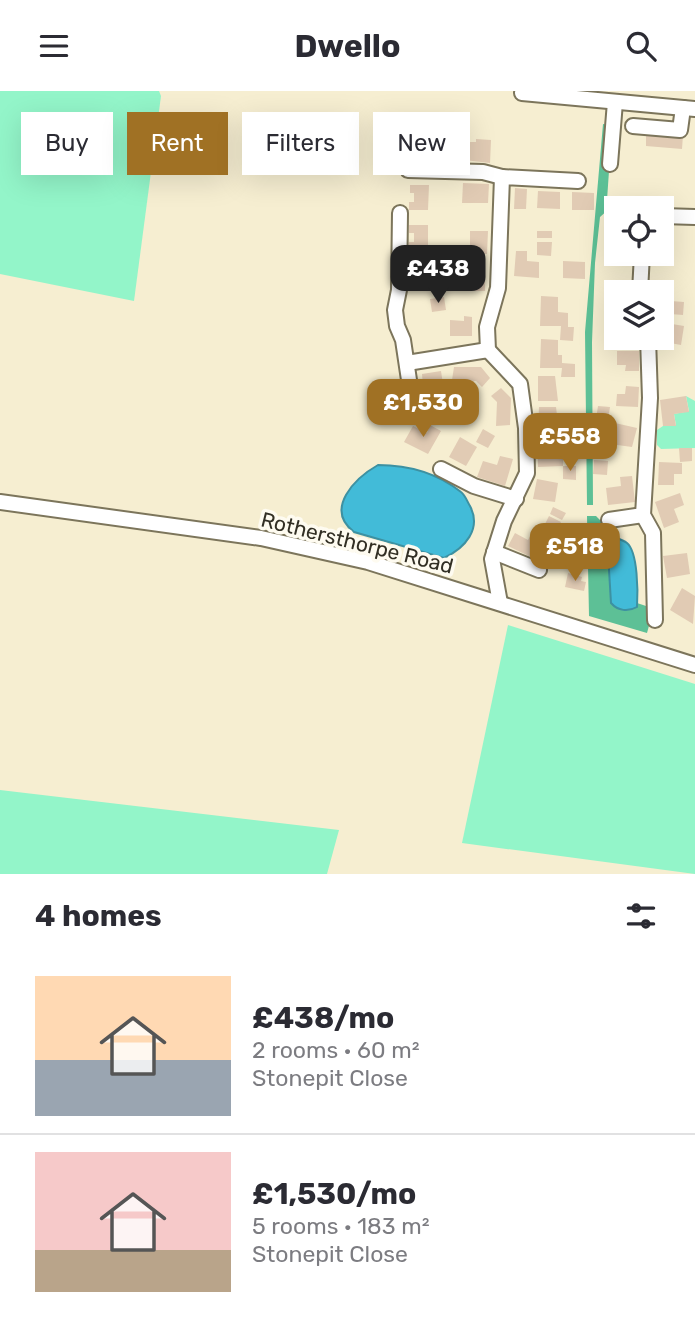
<!DOCTYPE html>
<meta charset="utf-8">
<style>
body{margin:0;font-family:Rubik,sans-serif;background:#f2f2f3;color:#2b2b33;height:100vh;display:flex;flex-direction:column;font-size:26px;white-space:nowrap}
*{box-sizing:border-box;margin:0}
p{font-size:23px;color:#7c7c81}
.icon{flex:none;width:38px;height:38px;fill:none;stroke:currentColor;stroke-width:2;stroke-linecap:round;stroke-linejoin:round}
.map{position:relative;height:783px;overflow:hidden}
.drawer{display:flex;flex-direction:column;background:#fff;flex:1}
.drawer>*{flex:none}
.top-card{position:absolute;left:21px;top:21px;width:654px;height:63px;display:flex;gap:14px}
.controls{position:absolute;left:604px;top:105px;display:grid;gap:14px}
.controls a{display:grid;place-items:center;width:70px;height:70px;border-radius:0px;background:#fff;box-shadow:0 7px 28px #0002;font-size:35px}
.price{position:absolute;translate:-50% -60px;padding:0 16px;border-radius:14px;background:#a07124;color:#fff;font-size:23px;line-height:46px;filter:drop-shadow(0 2px 4px #0008)}
.price::after{content:'';position:absolute;left:50%;top:42px;width:21px;height:16px;margin-left:-10px;background:inherit;clip-path:polygon(0 0,100% 0,50% 100%)}
.price.current{background:#222;color:#fff}
ul{padding:0;list-style:none}
li{display:flex;align-items:center;gap:21px;height:175px;padding:0 35px}
li+li{border-top:2px solid #e1e1e2}
li span{display:grid;place-items:center;flex:none;width:196px;height:140px;border-radius:0px;color:#555}
li>.icon{margin-inline-start:auto}
span .icon{width:84px;height:84px;fill:#fffc;stroke-width:1}
li b{font-size:30px}
h2{display:flex;justify-content:space-between;align-items:center;height:84px;padding:0 35px;font-size:30px}
.pill{padding:0 24px;border-radius:0px;background:#fff;box-shadow:0 7px 28px #0002;font-size:24px;line-height:63px}
.pill.current{background:#a07124;color:#fff}
header{display:flex;justify-content:space-between;align-items:center;height:91px;padding:0 35px;background:#fff;font-size:32px;font-weight:700}
.map>svg:first-child{display:block}
.green{fill:#93f5c9}
.forest{fill:#5dc096}
.water{fill:#42bbd8;stroke:#3d91a2;stroke-width:2}
.building{fill:#e1cbb4}
.lines{fill:none;stroke-linecap:round;stroke-linejoin:round}
.minor-casing{stroke:#7c755b;stroke-width:18}
.minor{stroke:#fff;stroke-width:14}
.labels{text-anchor:middle;stroke-width:7;stroke-linejoin:round;paint-order:stroke}
.street-label{font-size:21px;fill:#322f24;stroke:#fefbf0}
</style>
<header><svg class="icon" aria-label="menu" viewBox="0 0 24 24"><path d="M4 6h16M4 12h16M4 18h16"/></svg>Dwello<svg class="icon" aria-label="search" viewBox="0 0 24 24"><circle cx="10" cy="10" r="6"/><path d="M15 15l6 6"/></svg></header>
<div class="map">
<svg width="695" height="783" viewBox="0 0 695 783">
<rect width="100%" height="100%" fill="#f6eed1"/>
<g class="green">
<path d="M0,0h159l2,5 -27,205 -134,-27z"/>
<path d="M686,305l9,5v47l-34,1 -4,-4v-15l6,-4 13,-1 -2,-11 15,-3z"/>
<path d="M508,534l187,59v190l-233,-31z"/>
<path d="M0,699l339,40 -12,44h-327z"/>
</g>
<g class="forest">
<path d="M603,33l6,1 -3,46h3l-2,29 3,8 -10,9 -5,46 -3,79 1,163h-6l-2,-173z"/>
<path d="M587,425h9l12,12 -5,18 5,7 3,50c7,8 16,9 25,4l1,-4 12,4 1,15 -3,11 -58,-17z"/>
</g>
<g class="water">
<path d="M378,374c29,0 59,8 83,27 4,3 6,9 9,14 12,23 -5,42 -26,52l-90,-26c-30,-23 1,-54 24,-67z"/>
<path d="M611,445c5,2 12,4 16,7 11,9 11,50 10,64 -9,5 -19,4 -26,-4l-3,-50 -5,-7z"/>
</g>
<g class="building">
<path d="M401,40l25,4 -1,17 -25,3z"/>
<path d="M646,41l37,3 -1,14 -36,-3z"/>
<path d="M436,46h19v19h-20z"/>
<path d="M476,48l15,1 -1,23 -26,-3v-18h12z"/>
<path d="M463,92l26,1 -1,19h-26z"/>
<path d="M410,94h19l-1,25h-19v-8h5v-9h-4z"/>
<path d="M515,97l12,1 -1,20h-12z"/>
<path d="M538,100l22,1v17l-23,-1z"/>
<path d="M572,101l22,1v17h-22z"/>
<path d="M409,134h19v25h-19v-8h5v-9h-5z"/>
<path d="M470,140h18l-1,23 -17,-1z"/>
<rect x="537" y="140" width="15" height="7"/>
<path d="M537,151h15l-1,14 -14,-1z"/>
<path d="M516,160h11v10l12,1v16l-25,-2z"/>
<path d="M407,166h20l-1,30 -19,-1z"/>
<path d="M563,170l22,1v17l-22,-1z"/>
<path d="M468,178h17v22h-18z"/>
<path d="M541,205l17,1v15l10,1v14h6l-1,14 -13,-1 1,-14h-21z"/>
<path d="M444,206l2,13 -14,2 -2,-13z"/>
<path d="M671,210l13,1 -1,13 -13,-1z"/>
<path d="M464,225l8,1v19h-22v-16l14,1z"/>
<path d="M664,226l9,1 -1,6 12,2 -3,19 -22,-4z"/>
<path d="M541,248l17,1v15h4v8l13,1v13h-14l1,-9h-22z"/>
<path d="M617,260h22v20h-14l1,-6h-9z"/>
<path d="M454,276h27l9,11 -8,9 -6,-6 -24,-1z"/>
<path d="M441,280l2,13 -20,2 -1,-12z"/>
<path d="M538,285h17l3,25h-20z"/>
<path d="M626,295l13,1 -1,20 -22,-1 1,-12h8z"/>
<path d="M501,297l10,10 -1,27 -14,1 1,-24 -6,-6z"/>
<path d="M686,305l3,16 -15,2 2,12h-13l-3,-26z"/>
<path d="M598,315l12,1 -2,13 -12,-1z"/>
<path d="M539,316h17l3,24 -21,-1z"/>
<path d="M615,332l22,5 -5,19 -22,-3z"/>
<path d="M430,334l11,6 -13,23 -24,-12 9,-16 14,7z"/>
<path d="M483,338l12,7 -7,12 -12,-6z"/>
<path d="M561,338l14,1 -1,13 -14,-1z"/>
<path d="M460,346l17,10 -11,19 -17,-9z"/>
<path d="M538,351h17v14l8,-1v11l-25,1z"/>
<path d="M679,357h13v13l-12,1z"/>
<path d="M500,365l13,3 -8,27 -28,-9 6,-16 14,4z"/>
<path d="M594,369l14,1 -1,14 -14,-1z"/>
<path d="M659,371l23,1v11h-8v11h-16z"/>
<path d="M563,375h13v14l-13,-1z"/>
<path d="M632,385l3,26 -27,3 -2,-17 15,-2 -1,-9z"/>
<path d="M537,388l21,4 -3,19 -22,-3z"/>
<path d="M680,402l4,12 -10,4 5,13 -15,6 -9,-26z"/>
<path d="M553,416l13,6 -4,7 -12,-6z"/>
<path d="M549,425l12,6 -6,14 -13,-6z"/>
<path d="M533,440l9,4 -11,22 -23,-11 7,-13 13,7z"/>
<path d="M572,449l9,4 -8,24 -25,-13 6,-12 14,6z"/>
<path d="M687,462l3,21 -23,4 -4,-22z"/>
<path d="M568,482l14,4 -1,4 5,1 -2,9 -19,-4z"/>
<path d="M682,497l13,8 -2,28 -23,-14z"/>
</g>
<g class="lines">
<g class="minor-casing">
<g id="minor">
<path d="M522,2l173,16"/>
<path d="M633,35l47,4 3,-22"/>
<path d="M610,73l5,-62"/>
<path d="M408,79l75,2 19,5"/>
<path d="M400,122l-1,77 -4,20 2,16 6,14 6,40"/>
<path d="M662,125l33,1"/>
<path d="M640,201l2,-38"/>
<path d="M648,247l2,60 -7,117 10,18 2,87"/>
<path d="M407,272l81,-13"/>
<path d="M441,378l33,17 42,13"/>
<path d="M0,411l261,36 107,24 327,103"/>
<path d="M609,429l34,-5"/>
<path d="M494,461l45,18"/>
<path d="M500,512l-8,-44 12,-38 23,-48 -1,-45 -6,-44 -32,-34 -1,-23 11,-39 4,-111 76,4"/>
</g>
</g>
<use href="#minor" class="minor"/>
</g>
<g class="labels">
<g class="street-label">
<text transform="translate(357 452) rotate(14)" y="7">Rothersthorpe Road</text>
</g>
</g>
</svg>
<div class="controls">
<a><svg class="icon" aria-label="locate" viewBox="0 0 24 24"><circle cx="12" cy="12" r="6"/><path d="M12 2v4M12 18v4M2 12h4M18 12h4"/></svg></a>
<a><svg class="icon" aria-label="layers" viewBox="0 0 24 24"><path d="M12 4l9 5-9 5-9-5zM3 14l9 5 9-5"/></svg></a>
</div>
<b class="price current" style="left:438px;top:214px">£438</b>
<b class="price" style="left:423px;top:348px">£1,530</b>
<b class="price" style="left:570px;top:382px">£558</b>
<b class="price" style="left:575px;top:492px">£518</b>
<div class="top-card">
<a class="pill">Buy</a>
<a class="pill current">Rent</a>
<a class="pill">Filters</a>
<a class="pill">New</a>
</div>
</div>
<section class="drawer">
<h2>4 homes<svg class="icon" aria-label="filters" viewBox="0 0 24 24"><path d="M4 7h16M4 17h16"/><circle cx="9" cy="7" r="2"/><circle cx="15" cy="17" r="2"/></svg></h2>
<ul>
<li><span style="background:linear-gradient(#ffd9b3 60%,#9aa5b1 0)"><svg class="icon" aria-label="home" viewBox="0 0 24 24"><path d="M3 11l9-7 9 7M6 9v11h12V9"/></svg></span><div><b>£438/mo</b><p>2 rooms · 60 m²</p><p>Stonepit Close</p></div></li>
<li><span style="background:linear-gradient(#f6c9c9 70%,#b9a48a 0)"><svg class="icon" aria-label="home" viewBox="0 0 24 24"><path d="M3 11l9-7 9 7M6 9v11h12V9"/></svg></span><div><b>£1,530/mo</b><p>5 rooms · 183 m²</p><p>Stonepit Close</p></div></li>
</ul>
</section>
